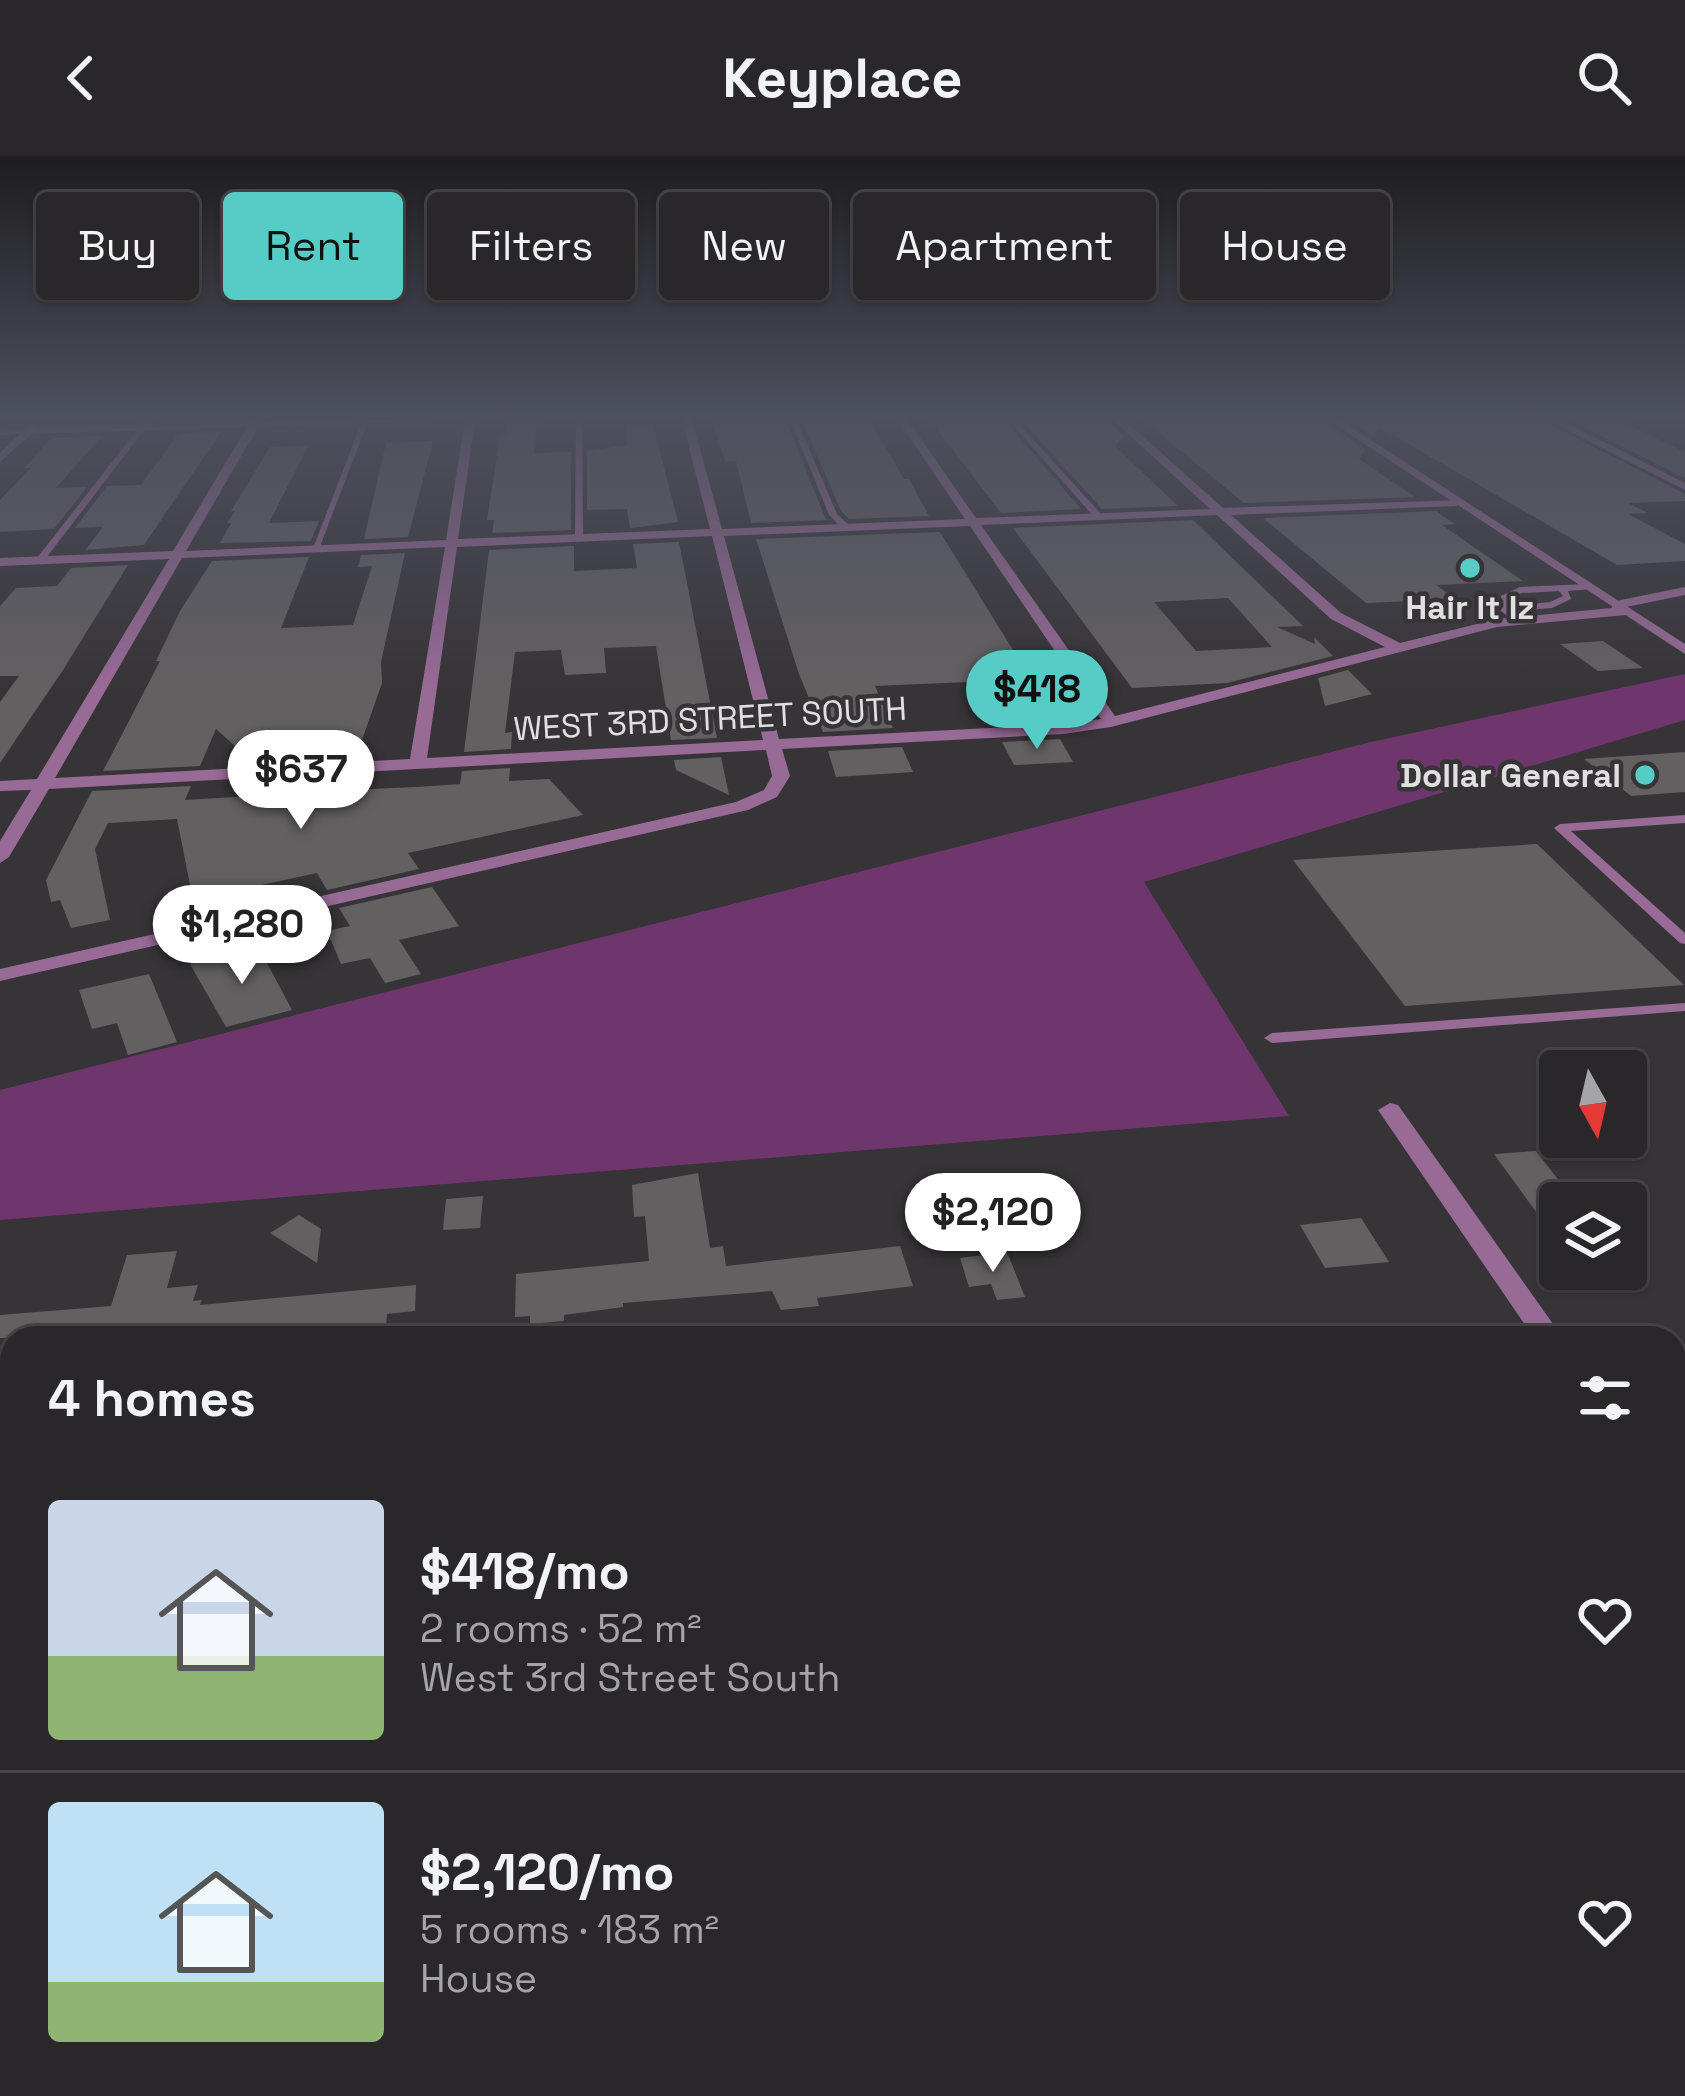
<!DOCTYPE html>
<meta charset="utf-8">
<style>
body{margin:0;font-family:"Space Grotesk",sans-serif;background:#353335;color:#f1f3f6;height:100vh;display:flex;flex-direction:column;font-size:45px;white-space:nowrap}
*{box-sizing:border-box;margin:0}
p{font-size:39px;color:#a5a5a8}
.icon{flex:none;width:66px;height:66px;fill:none;stroke:currentColor;stroke-width:2;stroke-linecap:round;stroke-linejoin:round}
.map{position:relative;flex:1;overflow:hidden}
.drawer{position:absolute;left:0px;top:1170px;width:1686px;height:771px;display:flex;flex-direction:column;background:#292729;border-radius:36px 36px 0 0;box-shadow:0 3px 9px #0004,0 0 0 3px #454446}
.drawer>*{flex:none}
.banner{position:absolute;left:36px;top:36px;width:1614px;height:108px;display:flex;gap:24px}
.needle{width:78px;rotate:172deg}
.fabs{position:absolute;left:1539px;top:894px;display:grid;gap:24px}
.fabs a{display:grid;place-items:center;width:108px;height:108px;border-radius:12px;background:#292729;box-shadow:0 3px 9px #0004,0 0 0 3px #454446;font-size:60px}
.price{position:absolute;translate:-50% -102px;padding:0 27px;border-radius:42px;background:#fff;color:#222;font-size:39px;line-height:78px;filter:drop-shadow(0 3px 6px #0008)}
.price::after{content:'';position:absolute;left:50%;top:72px;width:36px;height:27px;margin-left:-18px;background:inherit;clip-path:polygon(0 0,100% 0,50% 100%)}
.price.selected{background:#55cdc6;color:#111}
ul{padding:0;list-style:none}
li{display:flex;align-items:center;gap:36px;height:300px;padding:0 48px}
li+li{border-top:3px solid #454446}
li span{display:grid;place-items:center;flex:none;width:336px;height:240px;border-radius:12px;color:#555}
li>.icon{margin-inline-start:auto}
span .icon{width:144px;height:144px;fill:#fffc;stroke-width:1}
li b{font-size:51px}
h2{display:flex;justify-content:space-between;align-items:center;height:144px;padding:0 48px;font-size:51px}
.tag{padding:0 42px;border-radius:12px;background:#292729;box-shadow:0 3px 9px #0004,0 0 0 3px #454446;font-size:42px;line-height:108px}
.tag.selected{background:#55cdc6;color:#111}
header{display:flex;justify-content:space-between;align-items:center;height:156px;padding:0 48px;background:#292729;font-size:54px;font-weight:800}
.map>svg:first-child{display:block}
.green{fill:#6f366e}
.building{fill:#636062;fill-rule:evenodd}
.lines{fill:none;stroke-linecap:round;stroke-linejoin:round}
.service{fill:#986a96;fill-rule:evenodd}
.minor{fill:#986a96;fill-rule:evenodd}
.tertiary{fill:#986a96;fill-rule:evenodd}
.poi-dot{fill:#55cdc6;stroke:#373437;stroke-width:4.5}
.labels{text-anchor:middle;stroke-width:9;stroke-linejoin:round;paint-order:stroke}
.far-poi-label{font-size:33px;font-weight:bold;fill:#e1e0e1;stroke:#373437}
.far-street-label{font-size:33px;fill:#e1e0e1;stroke:#373437}
</style>
<header><svg class="icon" aria-label="back" viewBox="0 0 24 24"><path d="M15 5l-7 7 7 7"/></svg>Keyplace<svg class="icon" aria-label="search" viewBox="0 0 24 24"><circle cx="10" cy="10" r="6"/><path d="M15 15l6 6"/></svg></header>
<div class="map">
<svg width="1685" height="1940" viewBox="0 0 1685 1940">
<rect width="100%" height="100%" fill="#373437"/>
<path class="green" d="M1685,518v46l-541,162 145,234 -1289,104v-130l1371,-348z"/>
<g class="building">
<path d="M867,260l37,63h5l20,37 -80,3 -8,-8 -40,-93z"/>
<path d="M927,260h74l80,93 -80,4z"/>
<path d="M1018,260l88,3 18,17 -9,10 63,60 -76,3z"/>
<path d="M1318,260l47,34 -6,9 56,38 -171,6 -103,-85z"/>
<path d="M1342,260h193l150,78v7l-57,2 20,10 -20,1 57,30v17l-68,4 -238,-138 -6,9z"/>
<path d="M1562,260h48l75,36v26z"/>
<path d="M785,263l40,98 3,3 -77,3 -15,-62h-11l-12,-38z"/>
<path d="M537,264l-3,33 37,-1v78l-79,3 2,-13h-7l13,-85h5l2,-14z"/>
<path d="M653,268l25,98 -48,6 -3,-19 -40,1v-59l40,-6 -1,-20z"/>
<path d="M221,276l-77,113 -59,5 18,-23 -28,1 32,-42 34,-1 37,-51z"/>
<path d="M102,280l-46,52 31,-1 -33,42 -54,3v-32l31,-32h-7l27,-30z"/>
<path d="M433,285l-25,96 -44,2 22,-96z"/>
<path d="M308,290l-39,77 50,-2 -8,20 -91,2 11,-20h-4l8,-12h-4l39,-64z"/>
<path d="M1436,355l19,13 -13,1 81,56 -87,4 20,14 -90,4 -103,-85z"/>
<path d="M1193,364l110,106 -26,1 38,17 -1,-7 19,19 -106,27 -95,5 -119,-160zM1228,442l44,49 -76,4 -42,-49z"/>
<path d="M940,376l97,157 -6,1 18,30 -56,3 -25,-41 -93,4 18,42 -70,4 -24,-58 -43,-135z"/>
<path d="M679,386l38,196 -46,2 -15,-94 -52,2 2,25 -41,2 -4,-25 -46,2 -10,81 7,-1 -1,17 -47,3 25,-202 85,-4v25l63,-3 -4,-24z"/>
<path d="M405,397l-24,109 1,21 -26,74 -102,6 -38,-34 -16,37 -97,5 57,-110h-4l24,-50 32,-50 97,-4 -28,71 72,-3 19,-59 -14,1 3,-12z"/>
<path d="M128,409l-65,105 -63,93v-61l19,-26h-19v-70l16,-18 41,-2 14,-18z"/>
<path d="M1603,485l40,27 -45,3 -38,-27z"/>
<path d="M1348,514l24,24 -47,12 -7,-28z"/>
<path d="M1060,583l13,23 -59,3 -12,-23z"/>
<path d="M902,591l11,25 -77,5 -8,-26z"/>
<path d="M1685,596v40l-54,4 -47,-37z"/>
<path d="M721,601l8,38 -53,-25 -2,-10z"/>
<path d="M510,612l-1,13 40,-2 34,36 -175,38 11,16 -92,21 -10,-17 -124,27 -16,-81 -69,4 -13,26 15,71 -39,8 -11,-28 -9,2 -5,-22 46,-89 99,-5 -6,14 103,-6 -14,-13 78,-4 -3,13 67,-3 44,-3 2,-13z"/>
<path d="M1537,688l147,141 -279,21 -112,-146z"/>
<path d="M432,731l27,39 -60,14 22,34 -36,9 -15,-25 -29,6 -14,-33 23,-5 -11,-18z"/>
<path d="M259,792l33,62 -66,17 -36,-63z"/>
<path d="M149,818l28,68 -49,13 -11,-32 -25,6 -13,-39z"/>
<path d="M1536,995l24,31v63l-66,-91z"/>
<path d="M698,1017l12,75 13,-2 3,20 174,-20 13,40 -96,12 2,8 -38,4 -9,-19 -149,12v4l-59,8v6l-34,3v-8l-15,1 1,-43 133,-13 -4,-45 -11,1 -2,-32z"/>
<path d="M483,1040l-3,32 -37,2 3,-31z"/>
<path d="M299,1059l22,14 -4,34 -47,-30z"/>
<path d="M1361,1062l28,44 -64,6 -25,-43z"/>
<path d="M177,1095l-10,37 31,-3 -5,16 9,-1 -2,5 216,-20 -1,26 -28,3 -2,24h-55l1,-10 -121,10h-210v-23l111,-9 16,-51z"/>
<path d="M1007,1096l18,45 -28,3 -6,-16 -22,3 -9,-29z"/>
</g>
<g class="lines">
<g class="service">
<path d="M148,260h7l-112,146h-6v-4z"/>
<path d="M364,260h6l-51,133 -7,2z"/>
<path d="M576,260h6l1,121 -4,3 -4,-3z"/>
<path d="M789,260h6l42,98 12,11v4h-6l-14,-14z"/>
<path d="M1005,260h7l89,98v4h-6z"/>
<path d="M1588,428l5,3 -2,2 -23,2 3,8 -19,9 -39,3 9,7v4h-6l-15,-11v-15l19,-9zM1559,435l4,5 -13,6 -39,4v-9l11,-4z"/>
<path d="M1685,659v8l-114,8 114,102v11l-5,-1 -126,-115 6,-4z"/>
<path d="M1685,847v8l-413,32 -8,-5 8,-5z"/>
</g>
<g class="minor">
<path d="M254,260h10l-3,5 253,-5 -39,4 -17,119 252,-10 -29,-113h10l31,113 243,-10 -70,-103h10l71,102 234,-9 -101,-93h11l103,92 238,-8 -4,6 -226,9 110,98 59,30 97,-24 115,-11 -1,-6 74,-15v8l-59,12 7,4 -7,4 -129,12 -386,100 -48,7 -281,15 8,27 -13,21 -29,13 -748,171v-12l736,-167 28,-12 8,-14 -6,-26 -717,39 -40,68 -9,6v-22l31,-51 -31,1v-10l37,-2 132,-220 -169,7v-8l173,-7 74,-124 -216,7 -31,28v-9l19,-19 -19,1v-6l25,-1 7,-4 5,4 214,-7zM465,264l-19,120 -260,11 72,-124zM1217,359l114,104 54,28 -270,69 -134,-191zM970,370l131,193 -38,5 -284,15 -55,-203zM712,380l51,204 -336,18 30,-211zM445,391l-35,212 -355,19 127,-220z"/>
<path d="M1539,260h13l133,67v7z"/>
<path d="M1390,947l8,2 165,233h-29l-156,-228z"/>
<path d="M1685,1231v22l-11,1v-22z"/>
<path d="M12,1256v22l-12,1v-22z"/>
<path d="M1674,1345l11,3v36l-11,-3z"/>
<path d="M811,1929h42l2,11h-44z"/>
</g>
<path class="tertiary" d="M1322,260h12l351,228v10z"/>
</g>
<linearGradient id="sky" x2="0" y2="1"><stop stop-color="#1e1d1e"/><stop offset="0.49" stop-color="#4d505e"/><stop offset="1" stop-color="#4d505e" stop-opacity="0"/></linearGradient>
<rect width="1685" height="532" fill="url(#sky)"/>
<g class="poi-dot">
<circle cx="1470" cy="412" r="12"/>
<circle cx="1645" cy="619" r="12"/>
</g>
<g class="labels">
<g class="far-poi-label">
<text x="1470" y="463">Hair It Iz</text>
<text x="1621" y="631" text-anchor="end">Dollar General</text>
</g>
<g class="far-street-label">
<text transform="translate(710 562) rotate(-3)" y="12">WEST 3RD STREET SOUTH</text>
</g>
</g>
</svg>
<div class="fabs">
<a><svg class="needle" viewBox="-14 -14 28 28"><path d="M0-13l5 13h-10z" fill="#e53935"/><path d="M0 13l5-13h-10z" fill="#a5a5a8"/></svg></a>
<a><svg class="icon" aria-label="layers" viewBox="0 0 24 24"><path d="M12 4l9 5-9 5-9-5zM3 14l9 5 9-5"/></svg></a>
</div>
<b class="price selected" style="left:1037px;top:596px">$418</b>
<b class="price" style="left:301px;top:676px">$637</b>
<b class="price" style="left:242px;top:831px">$1,280</b>
<b class="price" style="left:993px;top:1119px">$2,120</b>
<div class="banner">
<a class="tag">Buy</a>
<a class="tag selected">Rent</a>
<a class="tag">Filters</a>
<a class="tag">New</a>
<a class="tag">Apartment</a>
<a class="tag">House</a>
</div>
<section class="drawer">
<h2>4 homes<svg class="icon" aria-label="filters" viewBox="0 0 24 24"><path d="M4 7h16M4 17h16"/><circle cx="9" cy="7" r="2"/><circle cx="15" cy="17" r="2"/></svg></h2>
<ul>
<li><span style="background:linear-gradient(#c9d6e8 65%,#8fb573 0)"><svg class="icon" aria-label="home" viewBox="0 0 24 24"><path d="M3 11l9-7 9 7M6 9v11h12V9"/></svg></span><div><b>$418/mo</b><p>2 rooms · 52 m²</p><p>West 3rd Street South</p></div><svg class="icon" aria-label="heart" viewBox="0 0 24 24"><path d="M12 20l-8-8c-3-5 5-10 8-4 3-6 11-1 8 4z"/></svg></li>
<li><span style="background:linear-gradient(#bfe0f5 75%,#8fb573 0)"><svg class="icon" aria-label="home" viewBox="0 0 24 24"><path d="M3 11l9-7 9 7M6 9v11h12V9"/></svg></span><div><b>$2,120/mo</b><p>5 rooms · 183 m²</p><p>House</p></div><svg class="icon" aria-label="heart" viewBox="0 0 24 24"><path d="M12 20l-8-8c-3-5 5-10 8-4 3-6 11-1 8 4z"/></svg></li>
</ul>
</section>
</div>
